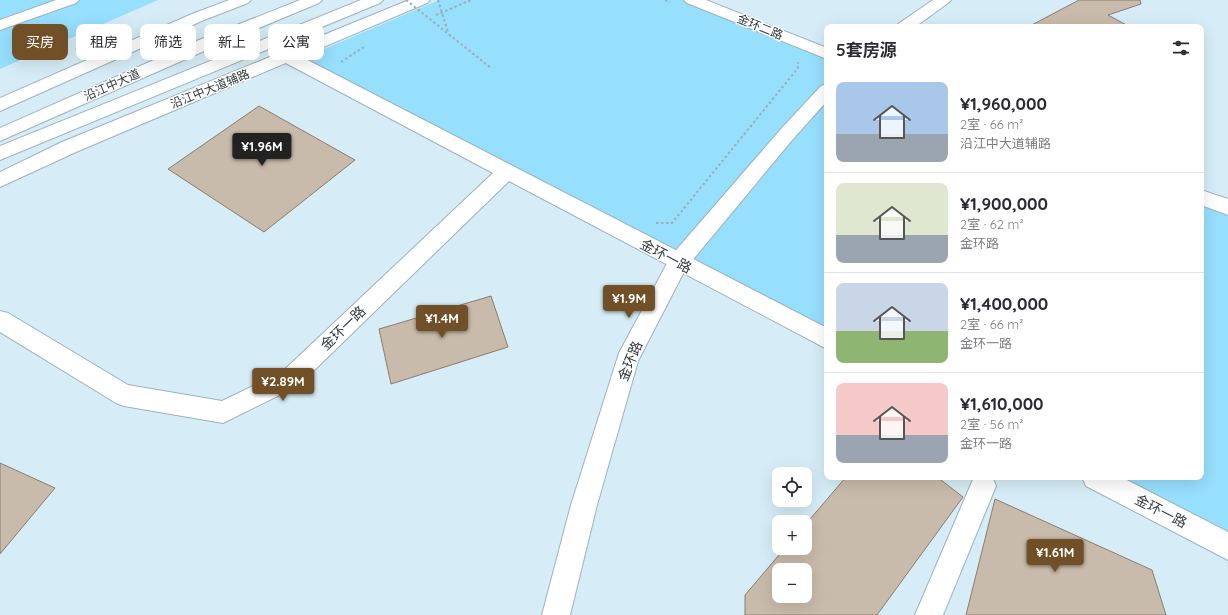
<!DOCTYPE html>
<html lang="zh">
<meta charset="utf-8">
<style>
body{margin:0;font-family:Quicksand,"Noto Sans SC",sans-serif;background:#f7f7f7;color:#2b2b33;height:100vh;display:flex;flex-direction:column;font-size:15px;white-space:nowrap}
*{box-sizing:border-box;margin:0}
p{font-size:13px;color:#7c7c81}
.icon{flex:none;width:22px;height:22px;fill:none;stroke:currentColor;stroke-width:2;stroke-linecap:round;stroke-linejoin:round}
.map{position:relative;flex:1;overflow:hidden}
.drawer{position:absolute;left:824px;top:24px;width:380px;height:456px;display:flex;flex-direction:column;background:#fff;border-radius:8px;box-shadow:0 4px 16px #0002}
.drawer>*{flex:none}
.hud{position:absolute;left:12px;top:24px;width:380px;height:36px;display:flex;gap:8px}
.controls{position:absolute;left:772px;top:467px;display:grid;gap:8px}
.controls a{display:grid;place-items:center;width:40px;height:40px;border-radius:8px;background:#fff;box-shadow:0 4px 16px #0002;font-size:20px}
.price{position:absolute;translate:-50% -34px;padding:0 9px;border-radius:4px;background:#715027;color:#fff;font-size:13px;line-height:26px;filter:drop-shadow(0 1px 2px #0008)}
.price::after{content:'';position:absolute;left:50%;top:24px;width:12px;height:9px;margin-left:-6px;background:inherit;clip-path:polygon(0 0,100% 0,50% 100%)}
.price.active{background:#222;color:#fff}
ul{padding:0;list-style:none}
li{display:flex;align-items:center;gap:12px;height:100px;padding:0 12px}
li+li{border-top:1px solid #e1e1e2}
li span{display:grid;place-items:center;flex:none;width:112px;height:80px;border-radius:8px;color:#555}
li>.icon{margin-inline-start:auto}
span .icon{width:48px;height:48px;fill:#fffc;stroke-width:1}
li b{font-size:17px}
h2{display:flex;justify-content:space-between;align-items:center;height:48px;padding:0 12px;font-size:17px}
.chip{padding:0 14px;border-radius:8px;background:#fff;box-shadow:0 4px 16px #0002;font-size:14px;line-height:36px}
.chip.active{background:#715027;color:#fff}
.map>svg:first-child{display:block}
.green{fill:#96dffd}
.building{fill:#c9bbab;stroke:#8a7c6d;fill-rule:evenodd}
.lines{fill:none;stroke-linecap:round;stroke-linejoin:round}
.street-casing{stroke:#9cb2bb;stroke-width:2}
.secondary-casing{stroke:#9cb2bb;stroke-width:2}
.primary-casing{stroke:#9cb2bb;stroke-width:2}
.highway-casing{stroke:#9cb2bb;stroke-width:2}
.path{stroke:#9caeb5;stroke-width:2;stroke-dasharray:2.5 2.5;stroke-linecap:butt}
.street{fill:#fff;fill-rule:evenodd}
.secondary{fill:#fff;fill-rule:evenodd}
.primary{fill:#fff;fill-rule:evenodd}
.highway{fill:#fff;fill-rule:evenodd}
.path-bridge{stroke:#9caeb5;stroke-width:2;stroke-dasharray:2.5 2.5;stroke-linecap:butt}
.labels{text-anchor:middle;stroke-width:3;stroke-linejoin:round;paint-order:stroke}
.far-street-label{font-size:12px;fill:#313a3d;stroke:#fff}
.street-label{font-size:14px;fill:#313a3d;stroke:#fff}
</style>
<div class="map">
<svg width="1228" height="615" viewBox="0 0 1228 615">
<rect width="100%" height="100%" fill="#d6edf7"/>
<g class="green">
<path d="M0,0h158l-158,69z"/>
<path d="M439,0h244l144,56v273l-526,-270z"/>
<path d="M1201,203l27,10v319l-109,-55h82z"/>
</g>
<g class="building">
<path d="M1079,0h61l1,4 -33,11 22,12h-102z"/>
<path d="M259,106l96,54 -91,72 -96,-63z"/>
<path d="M491,296l17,51 -117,37 -12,-55z"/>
<path d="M0,463l55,25 -55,66z"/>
<path d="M846,477h91l26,20 -86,118h-132v-20l40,-47h20v-23zM779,570h26v26h-26z"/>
<path d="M995,499l157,71 14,45h-200z"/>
</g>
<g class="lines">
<g class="street-casing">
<g id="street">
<path d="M684,0h22l121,48v11l-140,-56z"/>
<path d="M288,52l6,1 533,275v21l-318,-168 -211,205 -75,37 -99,-17 -8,-3 -116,-71v-21l8,2 120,72 94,16 60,-29 211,-199 -211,-112 -2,-4 2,-4z"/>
<path d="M1201,190l27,9v16l-27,-10z"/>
<path d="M974,477h18l4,9 -53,129h-28z"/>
<path d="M1082,477h39l107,55v28l-142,-74z"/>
</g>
</g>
<g class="secondary-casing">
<g id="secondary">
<path d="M56,0h23l-3,3 -76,27v-10z"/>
<path d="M933,0h18l-3,3 -33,24h-19l2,-3z"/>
<path d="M827,84v17l-34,38 -107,129 -48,93 -41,144 -27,110h-28l29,-110 48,-152 52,-97 110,-127 40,-43z"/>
</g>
</g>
<g class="primary-casing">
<path id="primary" d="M409,0h21l-3,3 -351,149 -76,35v-15l62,-30z"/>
</g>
<g class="highway-casing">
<g id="highway">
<path d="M229,0h22l-3,3 -44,17 -204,91v-13l192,-84z"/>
<path d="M300,0h22l-3,3 -108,45 -211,93v-13l199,-88z"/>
<path d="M361,0h22l-3,3 -380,157v-14z"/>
</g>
</g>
<g class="path">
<path d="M665,0l5,2"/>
<path d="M436,15l35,-15"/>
<path d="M341,62l23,-15"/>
<path d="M656,223h16l126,-155v-6"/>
</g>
<use href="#street" class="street"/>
<use href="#secondary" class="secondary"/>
<use href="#primary" class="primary"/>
<use href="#highway" class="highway"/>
<g class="path-bridge">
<path d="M406,0l85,68"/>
<path d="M438,0l10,32"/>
</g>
</g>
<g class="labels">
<g class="far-street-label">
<text transform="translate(760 27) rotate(22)" y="4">金环二路</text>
<text transform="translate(112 85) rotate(-24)" y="4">沿江中大道</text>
<text transform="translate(210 89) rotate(-22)" y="4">沿江中大道辅路</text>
</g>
<g class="street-label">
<text transform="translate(666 256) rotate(28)" y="5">金环一路</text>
<text transform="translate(343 328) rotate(-44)" y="5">金环一路</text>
<text transform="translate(630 361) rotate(-68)" y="5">金环路</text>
<text transform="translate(1161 511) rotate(27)" y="5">金环一路</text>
</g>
</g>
</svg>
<div class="controls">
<a><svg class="icon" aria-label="locate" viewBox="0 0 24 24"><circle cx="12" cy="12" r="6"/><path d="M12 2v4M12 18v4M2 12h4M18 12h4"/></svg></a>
<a>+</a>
<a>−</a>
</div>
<b class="price active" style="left:262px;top:167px">¥1.96M</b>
<b class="price" style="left:629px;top:319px">¥1.9M</b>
<b class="price" style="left:442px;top:339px">¥1.4M</b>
<b class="price" style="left:283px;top:402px">¥2.89M</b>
<b class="price" style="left:1055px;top:573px">¥1.61M</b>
<div class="hud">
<a class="chip active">买房</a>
<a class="chip">租房</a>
<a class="chip">筛选</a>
<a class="chip">新上</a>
<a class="chip">公寓</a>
</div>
<section class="drawer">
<h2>5套房源<svg class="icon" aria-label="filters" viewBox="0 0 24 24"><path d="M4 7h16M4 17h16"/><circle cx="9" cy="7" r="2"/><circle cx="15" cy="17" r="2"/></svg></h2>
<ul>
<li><span style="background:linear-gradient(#a9c7e8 65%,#9aa5b1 0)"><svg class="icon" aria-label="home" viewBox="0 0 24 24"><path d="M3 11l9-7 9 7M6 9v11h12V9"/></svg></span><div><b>¥1,960,000</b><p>2室 · 66 m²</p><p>沿江中大道辅路</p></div></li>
<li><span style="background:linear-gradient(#dfe7d0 65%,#9aa5b1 0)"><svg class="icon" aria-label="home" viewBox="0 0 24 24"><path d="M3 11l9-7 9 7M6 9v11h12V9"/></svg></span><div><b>¥1,900,000</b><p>2室 · 62 m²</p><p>金环路</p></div></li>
<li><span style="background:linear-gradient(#c9d6e8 60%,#8fb573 0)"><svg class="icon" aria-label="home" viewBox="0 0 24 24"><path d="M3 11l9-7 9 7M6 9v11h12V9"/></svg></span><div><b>¥1,400,000</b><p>2室 · 66 m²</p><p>金环一路</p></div></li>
<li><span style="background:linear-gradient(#f6c9c9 65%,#9aa5b1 0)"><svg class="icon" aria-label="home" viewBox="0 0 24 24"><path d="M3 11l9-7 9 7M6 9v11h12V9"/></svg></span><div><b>¥1,610,000</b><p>2室 · 56 m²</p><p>金环一路</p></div></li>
</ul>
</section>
</div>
